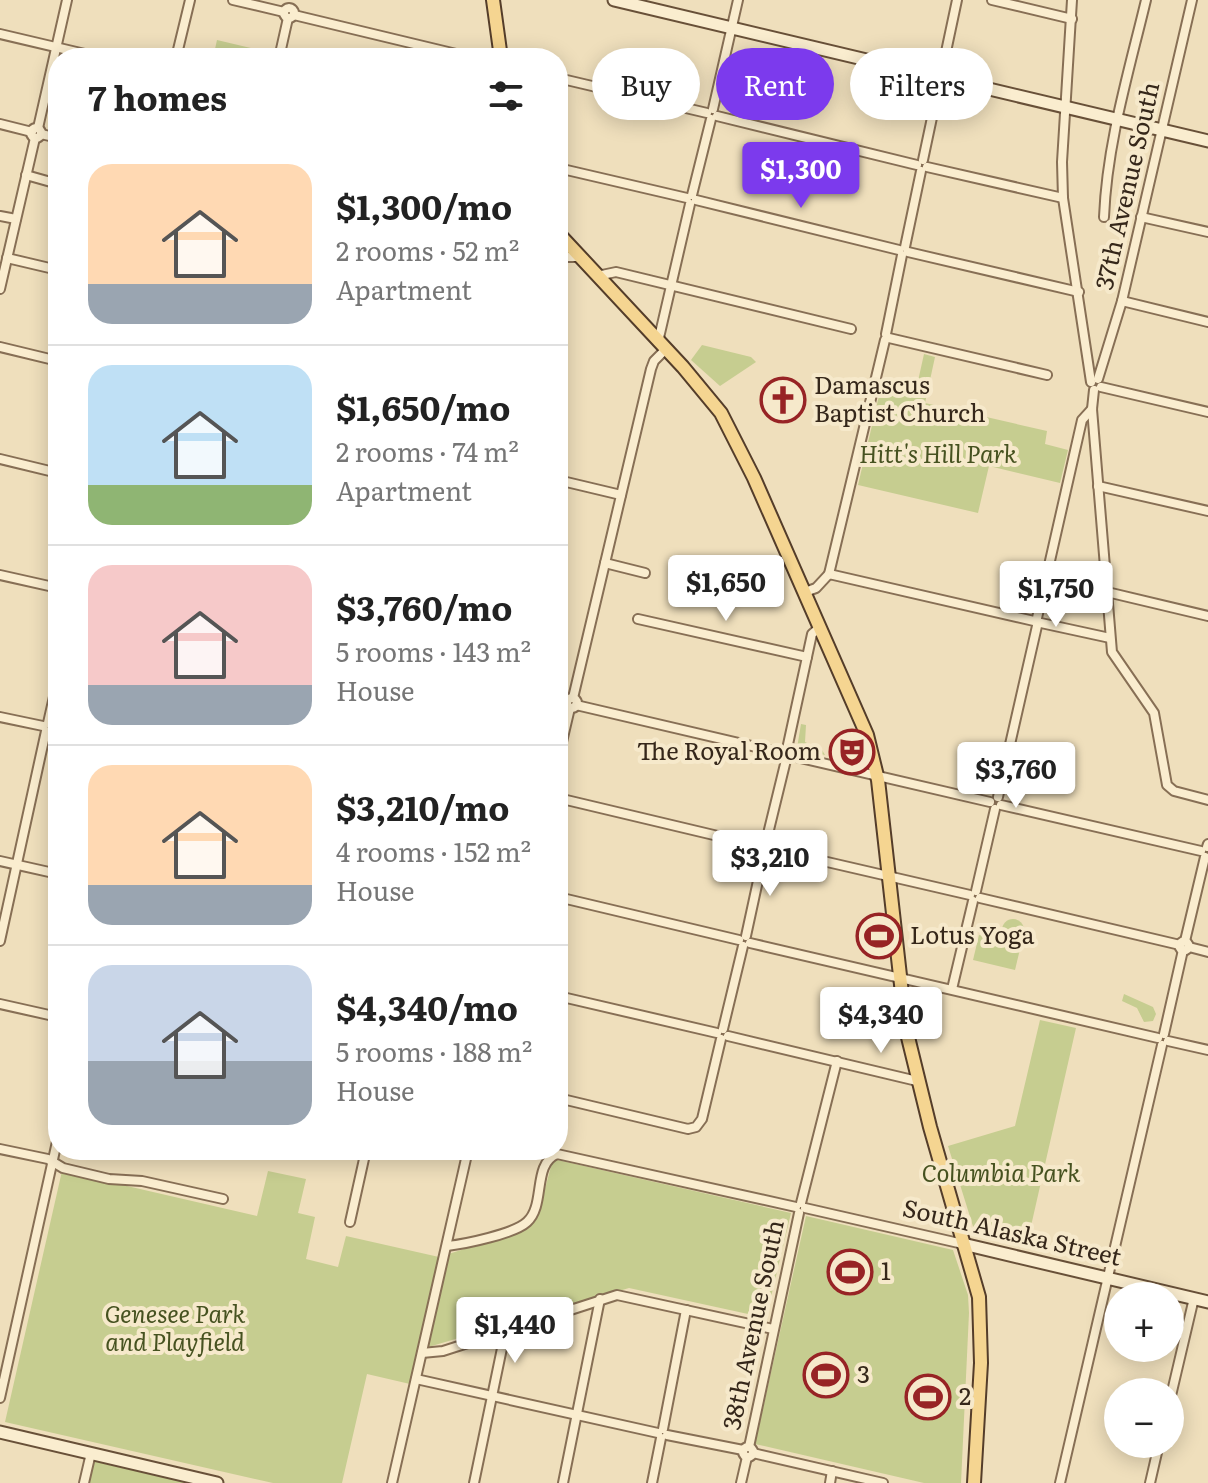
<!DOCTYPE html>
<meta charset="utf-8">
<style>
body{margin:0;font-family:Literata,serif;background:#f6f6f6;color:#222;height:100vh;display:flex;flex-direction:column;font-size:30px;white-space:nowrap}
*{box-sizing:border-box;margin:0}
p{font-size:26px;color:#767676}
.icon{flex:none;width:44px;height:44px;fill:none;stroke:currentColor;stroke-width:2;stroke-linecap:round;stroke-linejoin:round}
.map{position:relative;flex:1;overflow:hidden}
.drawer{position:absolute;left:48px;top:48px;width:520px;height:1112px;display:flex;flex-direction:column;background:#fff;border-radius:32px;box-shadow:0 4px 20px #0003}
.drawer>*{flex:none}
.banner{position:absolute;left:592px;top:48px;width:496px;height:72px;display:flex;gap:16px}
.controls{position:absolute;left:1104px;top:1282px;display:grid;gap:16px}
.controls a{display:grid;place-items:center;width:80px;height:80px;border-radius:50%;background:#fff;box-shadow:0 4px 20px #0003;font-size:40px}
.price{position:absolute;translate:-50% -68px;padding:0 18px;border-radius:8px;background:#fff;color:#222;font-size:26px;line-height:52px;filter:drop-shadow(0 2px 4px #0008)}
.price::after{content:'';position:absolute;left:50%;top:48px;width:24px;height:18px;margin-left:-12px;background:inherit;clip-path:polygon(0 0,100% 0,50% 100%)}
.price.active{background:#7c3aed;color:#fff}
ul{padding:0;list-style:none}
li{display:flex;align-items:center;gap:24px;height:200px;padding:0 40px}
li+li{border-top:2px solid #e0e0e0}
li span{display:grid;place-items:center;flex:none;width:224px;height:160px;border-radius:24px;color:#555}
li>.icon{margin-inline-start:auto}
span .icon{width:96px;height:96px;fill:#fffc;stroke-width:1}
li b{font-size:34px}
h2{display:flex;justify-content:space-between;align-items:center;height:96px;padding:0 40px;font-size:34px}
.chip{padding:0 28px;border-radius:36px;background:#fff;box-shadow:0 4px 20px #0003;font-size:28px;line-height:72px}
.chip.active{background:#7c3aed;color:#fff}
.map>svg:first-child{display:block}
.green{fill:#c6cd90}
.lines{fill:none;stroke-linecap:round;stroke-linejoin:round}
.street-casing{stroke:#876f55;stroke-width:12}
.secondary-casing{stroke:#685038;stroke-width:15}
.primary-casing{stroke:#543d2a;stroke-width:16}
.street{stroke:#faedcf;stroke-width:8}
.secondary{stroke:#faedcf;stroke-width:11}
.primary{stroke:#f5d591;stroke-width:12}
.labels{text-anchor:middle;stroke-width:8;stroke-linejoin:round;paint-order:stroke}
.street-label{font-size:24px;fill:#35271a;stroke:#f6e9cb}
.poi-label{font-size:24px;fill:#35271a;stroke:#f6e9cb;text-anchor:start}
.park-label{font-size:24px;font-style:italic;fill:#465220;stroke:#f6e9cb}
</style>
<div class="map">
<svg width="1208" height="1483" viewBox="0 0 1208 1483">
<rect width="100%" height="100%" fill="#efdfbc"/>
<g class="green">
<path d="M217,40l50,12 -1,6h-53z"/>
<path d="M702,345l49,12 5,5 -36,24 -29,-26z"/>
<path d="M924,354l11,3 -10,46 122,28 -2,13 23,6 -8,33 -71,-17 -11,47 -120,-28 24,-102 34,7z"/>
<path d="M801,724l5,1 -1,17 17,8 3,5 -28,-7z"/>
<circle cx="1013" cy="930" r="11"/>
<path d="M979,935l42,10 -6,25 -42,-10z"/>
<path d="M1124,994l29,13 3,7 -3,7 -9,1 -7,-14 -15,-7z"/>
<path d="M1040,1020l36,8 -50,220 -50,-12 -28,-90 67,-20z"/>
<path d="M553,1159l238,54 -25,105 -137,-30 -211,62 -8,34 -43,-10 -25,109h-69l-268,-61 57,-251 195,45 11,-45 38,8 -8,34 17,4 -9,42 32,8 8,-31 93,21 88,-28 12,-18z"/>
<path d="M806,1216l147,34 15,45 1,18 -8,170h-37l-169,-39z"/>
<path d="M92,1461l96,22h-100z"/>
</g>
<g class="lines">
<g class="street-casing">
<g id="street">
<path d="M233,0l51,12"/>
<path d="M992,0l80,19"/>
<path d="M1072,0l-10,162 1,36 28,184"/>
<circle cx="289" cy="13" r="5"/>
<path d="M294,15l179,43"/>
<path d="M0,34l102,24"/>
<path d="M176,58l14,-58"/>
<path d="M279,58l9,-40"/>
<path d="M558,78l149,35"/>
<path d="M713,109l25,-109"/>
<path d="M717,116l200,49"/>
<path d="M0,124l32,8"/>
<circle cx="36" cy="133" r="5"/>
<path d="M38,128l29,-128"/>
<path d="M41,134l17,4"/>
<path d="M923,160l34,-160"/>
<path d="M927,167l136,31"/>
<path d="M558,168l129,30"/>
<path d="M26,175l32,9"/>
<path d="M692,195l19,-76"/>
<path d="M696,200l203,50"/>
<path d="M0,216l16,3"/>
<path d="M1104,217c3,-74 25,-146 42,-217"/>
<path d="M1141,217l67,15"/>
<path d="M905,247l16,-76"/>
<path d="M908,252l171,40"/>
<path d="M558,257h21"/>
<path d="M7,258l51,12"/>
<path d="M597,276l19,-4 235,57"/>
<path d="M0,289l35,-151"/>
<path d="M1122,301l86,21"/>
<path d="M886,334l16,-79"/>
<path d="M889,338l158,37"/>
<path d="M658,342l32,-138"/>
<path d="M0,347l58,14"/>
<path d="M1098,379l24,-78 70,-301"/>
<path d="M1101,387l107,25"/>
<path d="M1094,390l-2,19 20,243 42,61 13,72 7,6 34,9"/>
<path d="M0,459l58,14"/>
<path d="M558,480l63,15"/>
<path d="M1098,486l110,25"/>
<path d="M605,563l40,10"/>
<path d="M829,574l56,-234"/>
<path d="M0,575l58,13"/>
<path d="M805,592l11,-4 13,-14 205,47"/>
<path d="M1107,592l101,24"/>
<path d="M1037,618l45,-198 10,-11"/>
<path d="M638,619l169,38"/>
<path d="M1041,623l69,15"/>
<path d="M573,698l78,-329 3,-8 11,-11"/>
<circle cx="572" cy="703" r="5"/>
<path d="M576,705l206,48"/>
<path d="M0,717l43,9"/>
<path d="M48,723l10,-44"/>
<path d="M787,749l25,-115 8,-7"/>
<path d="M792,756l198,46"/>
<path d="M558,759l12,-51"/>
<path d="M998,797l39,-171"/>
<path d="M558,798l202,48"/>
<path d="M1001,805l200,46"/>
<path d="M766,842l20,-82"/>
<path d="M1207,847l1,-3"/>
<path d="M771,849l199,46"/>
<path d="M0,861l58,13"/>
<path d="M976,891l19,-82"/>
<path d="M558,897l181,43"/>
<path d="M980,898l200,47"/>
<path d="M746,936l18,-83"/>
<path d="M0,941l46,-210"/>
<path d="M1185,941l20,-84"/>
<circle cx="1184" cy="946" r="4.5"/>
<path d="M750,943l408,95"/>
<path d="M1189,947l19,5"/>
<path d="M952,989l21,-88"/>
<path d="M558,996l159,37"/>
<path d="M0,1004l58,13"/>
<path d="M723,1029l20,-83"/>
<path d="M1164,1034l19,-84"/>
<path d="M728,1036l189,45"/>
<path d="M1168,1041l40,9"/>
<path d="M558,1098l130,31 8,-2 6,-8 19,-80"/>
<path d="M0,1149l48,10 15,9 46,11 33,2 81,18"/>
<path d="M267,1151l1,-1"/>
<path d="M801,1203l36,-142"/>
<path d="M805,1208l158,36"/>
<path d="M350,1222l16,-72"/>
<path d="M447,1246c18,-2 67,-12 80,-24 19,-17 5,-58 30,-68l239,53"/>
<path d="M422,1353l21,-2 174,-56 156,34"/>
<path d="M416,1379l242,54"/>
<path d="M0,1398l58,-261"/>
<path d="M1170,1400l24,-102"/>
<path d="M663,1429l23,-119"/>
<path d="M667,1435l76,15"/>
<circle cx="748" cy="1452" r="5"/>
<path d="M749,1447l50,-234"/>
<path d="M753,1453l130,30"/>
<path d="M84,1483l7,-30"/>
<path d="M392,1483l76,-333"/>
<path d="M474,1483l32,-154"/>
<path d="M563,1483l37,-184"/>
<path d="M652,1483l9,-45"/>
<path d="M741,1483l6,-26"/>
<path d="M830,1483l2,-12"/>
<path d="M1060,1483l102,-438"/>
<path d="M1150,1483l9,-39"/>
</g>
</g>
<g class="secondary-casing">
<g id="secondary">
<path d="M614,0l594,141"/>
<path d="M963,1244l245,58"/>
<path d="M0,1432l217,51"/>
</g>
</g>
<g class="primary-casing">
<g id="primary">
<path d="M493,0l8,58"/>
<path d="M558,233l125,134 38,46 33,65 113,257 11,45 28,249 24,98 49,170 2,66 -7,120"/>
</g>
</g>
<use href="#street" class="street"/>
<use href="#secondary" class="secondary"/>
<use href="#primary" class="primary"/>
</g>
<defs>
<g id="church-ring" transform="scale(2.3)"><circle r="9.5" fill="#f6e9cb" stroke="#972325" stroke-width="1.5"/><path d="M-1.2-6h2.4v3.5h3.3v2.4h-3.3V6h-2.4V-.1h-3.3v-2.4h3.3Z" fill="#972325"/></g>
<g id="theatre-ring" transform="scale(2.3)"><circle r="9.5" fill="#f6e9cb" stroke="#972325" stroke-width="1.5"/><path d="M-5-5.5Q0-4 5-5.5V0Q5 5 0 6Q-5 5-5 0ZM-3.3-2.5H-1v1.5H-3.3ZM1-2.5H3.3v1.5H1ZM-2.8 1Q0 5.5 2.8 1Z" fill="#972325"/></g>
<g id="stadium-ring" transform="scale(2.3)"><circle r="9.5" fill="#f6e9cb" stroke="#972325" stroke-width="1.5"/><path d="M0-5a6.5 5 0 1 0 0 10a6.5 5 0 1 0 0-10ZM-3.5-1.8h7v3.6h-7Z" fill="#972325"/></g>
</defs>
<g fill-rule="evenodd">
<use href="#church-ring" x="783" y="400"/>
<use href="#theatre-ring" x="852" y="752"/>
<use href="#stadium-ring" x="879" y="936"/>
<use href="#stadium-ring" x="850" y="1272"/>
<use href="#stadium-ring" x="826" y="1375"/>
<use href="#stadium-ring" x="928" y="1397"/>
</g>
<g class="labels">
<g class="street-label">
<text transform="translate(1128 186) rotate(-77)" y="8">37th Avenue South</text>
<text transform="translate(1012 1233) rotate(13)" y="8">South Alaska Street</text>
<text transform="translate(754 1325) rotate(-78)" y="8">38th Avenue South</text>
</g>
<g class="poi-label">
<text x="814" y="394">Damascus<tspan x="814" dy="28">Baptist Church</tspan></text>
<text x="821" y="760" text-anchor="end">The Royal Room</text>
<text x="910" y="944">Lotus Yoga</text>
<text x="881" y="1280">1</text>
<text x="857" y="1383">3</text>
<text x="959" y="1405">2</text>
</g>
<g class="park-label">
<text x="938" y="463">Hitt's Hill Park</text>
<text x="1001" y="1182">Columbia Park</text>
<text x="175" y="1323">Genesee Park<tspan x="175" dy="28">and Playfield</tspan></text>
</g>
</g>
</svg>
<div class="controls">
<a>+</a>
<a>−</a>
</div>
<b class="price active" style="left:801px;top:210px">$1,300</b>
<b class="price" style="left:726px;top:623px">$1,650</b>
<b class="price" style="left:1056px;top:629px">$1,750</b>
<b class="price" style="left:1016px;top:810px">$3,760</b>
<b class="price" style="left:770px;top:898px">$3,210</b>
<b class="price" style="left:881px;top:1055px">$4,340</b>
<b class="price" style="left:515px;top:1365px">$1,440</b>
<div class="banner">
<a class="chip">Buy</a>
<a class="chip active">Rent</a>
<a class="chip">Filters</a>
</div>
<section class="drawer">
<h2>7 homes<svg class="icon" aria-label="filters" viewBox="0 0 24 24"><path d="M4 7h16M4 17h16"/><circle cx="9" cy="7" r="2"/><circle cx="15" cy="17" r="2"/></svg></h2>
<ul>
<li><span style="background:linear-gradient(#ffd9b3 75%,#9aa5b1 0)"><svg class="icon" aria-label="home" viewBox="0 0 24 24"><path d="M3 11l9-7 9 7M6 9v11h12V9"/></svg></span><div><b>$1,300/mo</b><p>2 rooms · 52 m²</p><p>Apartment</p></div></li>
<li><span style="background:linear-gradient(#bfe0f5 75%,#8fb573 0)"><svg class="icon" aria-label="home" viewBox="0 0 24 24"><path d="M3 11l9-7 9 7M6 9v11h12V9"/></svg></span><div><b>$1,650/mo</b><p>2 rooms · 74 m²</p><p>Apartment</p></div></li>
<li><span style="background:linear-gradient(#f6c9c9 75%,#9aa5b1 0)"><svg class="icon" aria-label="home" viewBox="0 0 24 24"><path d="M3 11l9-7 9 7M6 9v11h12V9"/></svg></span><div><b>$3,760/mo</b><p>5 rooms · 143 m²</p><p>House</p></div></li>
<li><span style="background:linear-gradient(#ffd9b3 75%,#9aa5b1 0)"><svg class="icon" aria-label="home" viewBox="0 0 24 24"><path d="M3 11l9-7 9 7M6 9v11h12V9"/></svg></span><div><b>$3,210/mo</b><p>4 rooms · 152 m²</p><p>House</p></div></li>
<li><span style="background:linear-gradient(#c9d6e8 60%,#9aa5b1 0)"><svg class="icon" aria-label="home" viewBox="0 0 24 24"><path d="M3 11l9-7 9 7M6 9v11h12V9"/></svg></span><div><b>$4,340/mo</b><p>5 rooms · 188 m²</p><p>House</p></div></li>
</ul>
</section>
</div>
